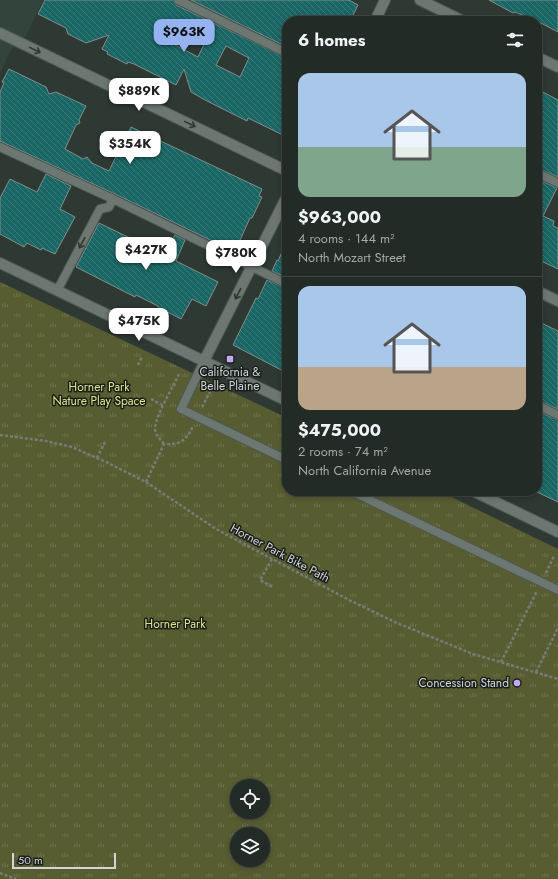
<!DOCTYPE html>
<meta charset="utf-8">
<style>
body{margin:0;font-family:Jost,sans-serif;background:#2f3733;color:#f1f3f6;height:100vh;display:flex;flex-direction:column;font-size:15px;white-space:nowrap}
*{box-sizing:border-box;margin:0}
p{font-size:13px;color:#a3a7a7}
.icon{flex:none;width:22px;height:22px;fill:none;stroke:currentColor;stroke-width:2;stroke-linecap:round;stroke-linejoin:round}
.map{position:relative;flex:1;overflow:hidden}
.side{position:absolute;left:282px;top:16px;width:260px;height:480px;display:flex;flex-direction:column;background:#232b27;border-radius:16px;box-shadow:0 2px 6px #0003,0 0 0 1px #404744}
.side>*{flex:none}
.controls{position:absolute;left:230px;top:779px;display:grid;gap:8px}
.controls a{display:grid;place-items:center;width:40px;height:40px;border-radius:50%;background:#232b27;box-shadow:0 2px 6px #0003,0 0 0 1px #404744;font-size:20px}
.scale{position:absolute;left:12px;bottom:10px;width:104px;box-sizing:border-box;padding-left:4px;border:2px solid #d0d6d3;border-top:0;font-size:11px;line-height:14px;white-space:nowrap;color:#d0d6d3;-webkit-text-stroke:3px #1a1f1d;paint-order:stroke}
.price{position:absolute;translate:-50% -34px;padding:0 9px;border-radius:8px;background:#fff;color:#222;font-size:13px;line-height:26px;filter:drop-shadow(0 1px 2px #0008)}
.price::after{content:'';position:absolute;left:50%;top:24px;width:12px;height:9px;margin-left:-6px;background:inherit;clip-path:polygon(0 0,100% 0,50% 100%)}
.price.current{background:#95b2f1;color:#111}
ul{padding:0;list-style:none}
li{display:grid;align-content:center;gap:8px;height:212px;padding:0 16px}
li+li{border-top:1px solid #404744}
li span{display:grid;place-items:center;height:124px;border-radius:12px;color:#555}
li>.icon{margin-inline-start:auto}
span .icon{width:72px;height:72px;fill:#fffc;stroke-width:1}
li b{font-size:17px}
h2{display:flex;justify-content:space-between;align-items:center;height:48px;padding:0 16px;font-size:17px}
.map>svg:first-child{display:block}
.built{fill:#33443d}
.park{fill:url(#park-tufts);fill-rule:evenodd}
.building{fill:url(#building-back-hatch);stroke:#808d8c;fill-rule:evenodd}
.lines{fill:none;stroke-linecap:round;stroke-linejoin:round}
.service-casing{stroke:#4e5753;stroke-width:10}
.minor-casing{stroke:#4e5753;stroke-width:12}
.tertiary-casing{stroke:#4e5753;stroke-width:12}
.path{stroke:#757d79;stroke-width:2.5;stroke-dasharray:3 2;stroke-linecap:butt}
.service{stroke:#6d7772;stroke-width:8}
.minor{stroke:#6d7772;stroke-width:10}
.tertiary{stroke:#6d7772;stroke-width:10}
.oneway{stroke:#2f3532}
.poi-dot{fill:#c5a7f1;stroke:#1a1f1d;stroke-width:1.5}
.labels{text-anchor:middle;stroke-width:3;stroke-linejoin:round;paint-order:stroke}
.poi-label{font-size:12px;fill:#d0d6d3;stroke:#1a1f1d}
.park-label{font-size:12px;fill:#dfe687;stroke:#1a1f1d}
.street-label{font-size:12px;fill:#d0d6d3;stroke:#1a1f1d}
</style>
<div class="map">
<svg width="558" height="879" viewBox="0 0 558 879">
<defs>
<pattern id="park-tufts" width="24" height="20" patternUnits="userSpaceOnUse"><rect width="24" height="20" fill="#585c31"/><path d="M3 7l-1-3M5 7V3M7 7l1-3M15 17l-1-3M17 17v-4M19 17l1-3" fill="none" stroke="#6f734e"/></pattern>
<pattern id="building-back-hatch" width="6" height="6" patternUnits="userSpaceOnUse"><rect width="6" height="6" fill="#196665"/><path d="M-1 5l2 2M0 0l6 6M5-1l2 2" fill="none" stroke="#397b7a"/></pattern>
</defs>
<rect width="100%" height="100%" fill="#2f3934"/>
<path class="built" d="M0,0h43l-20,43 -7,-3 -16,33z"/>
<path class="park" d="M0,282l287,136v73h152l119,58v330h-558zM237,786h26v26h-26zM237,834h26v26h-26z"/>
<g class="building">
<path d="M45,0h128l3,5 111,53v79l-39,-19 -1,3 -42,-21 -14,-8 -7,-23 -8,16 -42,-21 -6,-2 -1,2 -20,-10 1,-2 -6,-3 7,-14 -23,8 -18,-9 -2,-6 -28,-14zM184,26l23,12 -9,19 -23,-12zM226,46l23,12 -9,19 -24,-12z"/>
<path d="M191,0h158l9,5 -8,16h-63v26z"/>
<path d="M489,0h69v32l-21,-11 -22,-9 -2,1z"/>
<path d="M9,69l37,18 3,7 7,-2 30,14 -7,14 1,3 -4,2 -11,24 18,10 4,-2 5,6 17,8 12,-25 -2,-3 5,-2 7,-14 131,62 -3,7 3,1 -10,21h-2l-14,31 -5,1 -116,-56 -115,-53v-49l4,-9 -2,-1z"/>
<path d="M541,91l17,9v77l-21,-9v-68z"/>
<path d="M46,174l25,12 -11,23 15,8 -20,37 -13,-6 -1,2 -14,-7 -3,4 -24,-13v-36l10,-19 27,13z"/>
<path d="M537,179l20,9 -14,28 11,5 -1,5 5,2v41l-21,-10z"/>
<path d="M99,223l66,32 10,-20 10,5 -9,21 42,21 -12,24 -14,-7 -11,20 -23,-12v-1l-22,-11 -1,2 -59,-30z"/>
<path d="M287,240v38l-15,-7 5,-11 1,1z"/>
<path d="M267,280l20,9v44l-5,9 4,2 1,-2v31l-54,-28 23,-47 2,1z"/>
<path d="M537,321l21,10v78l-21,-9z"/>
<path d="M537,411l21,9v82l-21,-10z"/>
</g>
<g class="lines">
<g class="service-casing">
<g id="service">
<path d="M178,0l109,53"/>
<path d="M0,147l113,52 174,85"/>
<path d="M537,173l21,10"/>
<path d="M57,291l43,-82 9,-2 4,-8"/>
<path d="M204,361l-23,48 106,51"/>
<path d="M537,405l21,10"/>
<path d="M351,491l207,99"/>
</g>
</g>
<g class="minor-casing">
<g id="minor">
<path d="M420,0l43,21"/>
<path d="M375,21l10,-21"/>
<path d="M0,33l287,138"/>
<path d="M537,57l21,10"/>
<path d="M537,291l21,10"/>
<path d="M204,361l83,-165"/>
</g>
</g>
<g class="tertiary-casing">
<g id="tertiary">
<path d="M0,263l287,138"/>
<path d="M473,491l85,41"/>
</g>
</g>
<g class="path">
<path d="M138,365l4,-8"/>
<path d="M151,399l13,7"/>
<path d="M202,407l9,-17"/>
<path d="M0,435l46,6 26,6 34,15 40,20 70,47 135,72 46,22 76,31 85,25"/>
<path d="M164,444c-4,-5 -9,-9 -9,-16 1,-13 18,-41 24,-54"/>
<path d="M97,458l8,-16"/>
<path d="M146,482l18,-38c16,1 22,-3 29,-18"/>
<path d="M272,559l-12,21 13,7"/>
<path d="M546,573l8,-17"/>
<path d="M501,662l36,-71"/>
<path d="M536,672l22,-44"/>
<path d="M0,873l16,6"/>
</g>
<use href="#service" class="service"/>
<use href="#minor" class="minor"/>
<use href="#tertiary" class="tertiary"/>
</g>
<defs><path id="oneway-shaft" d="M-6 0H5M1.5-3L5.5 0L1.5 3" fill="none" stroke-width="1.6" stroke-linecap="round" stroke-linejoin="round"/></defs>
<g class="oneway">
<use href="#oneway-shaft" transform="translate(35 50) rotate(26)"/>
<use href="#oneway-shaft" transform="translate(190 124) rotate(26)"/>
<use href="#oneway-shaft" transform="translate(82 243) rotate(118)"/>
<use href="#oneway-shaft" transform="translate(238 294) rotate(117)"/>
</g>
<g class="poi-dot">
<rect x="226" y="355" width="8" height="8" rx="2"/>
<circle cx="517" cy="683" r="4"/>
</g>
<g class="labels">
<g class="poi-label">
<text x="230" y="376">California &amp;<tspan x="230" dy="14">Belle Plaine</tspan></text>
<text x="509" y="687" text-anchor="end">Concession Stand</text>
</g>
<g class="park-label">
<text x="99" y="391">Horner Park<tspan x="99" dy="14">Nature Play Space</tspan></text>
<text x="175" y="628">Horner Park</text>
</g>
<g class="street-label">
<text transform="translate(280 553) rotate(28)" y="4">Horner Park Bike Path</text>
</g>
</g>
</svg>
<div class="controls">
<a><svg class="icon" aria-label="locate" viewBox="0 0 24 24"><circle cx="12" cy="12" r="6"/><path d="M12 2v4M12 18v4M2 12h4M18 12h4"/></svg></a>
<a><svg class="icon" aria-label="layers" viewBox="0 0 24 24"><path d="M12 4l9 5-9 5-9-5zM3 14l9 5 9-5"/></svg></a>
</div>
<div class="scale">50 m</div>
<b class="price current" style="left:184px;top:53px">$963K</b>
<b class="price" style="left:139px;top:112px">$889K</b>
<b class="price" style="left:130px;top:165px">$354K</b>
<b class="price" style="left:146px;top:271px">$427K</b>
<b class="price" style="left:236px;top:274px">$780K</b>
<b class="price" style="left:139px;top:342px">$475K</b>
<section class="side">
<h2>6 homes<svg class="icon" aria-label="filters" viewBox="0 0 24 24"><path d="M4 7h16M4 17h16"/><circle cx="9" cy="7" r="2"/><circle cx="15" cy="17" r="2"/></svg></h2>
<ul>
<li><span style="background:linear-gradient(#a9c7e8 60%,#7fa58c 0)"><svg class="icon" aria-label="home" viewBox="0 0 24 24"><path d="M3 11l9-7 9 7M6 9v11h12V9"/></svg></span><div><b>$963,000</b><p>4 rooms · 144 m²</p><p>North Mozart Street</p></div></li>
<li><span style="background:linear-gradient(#a9c7e8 65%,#b9a48a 0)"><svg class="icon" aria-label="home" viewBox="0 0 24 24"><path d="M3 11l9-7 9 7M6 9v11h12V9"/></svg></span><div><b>$475,000</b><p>2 rooms · 74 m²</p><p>North California Avenue</p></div></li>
</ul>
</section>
</div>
